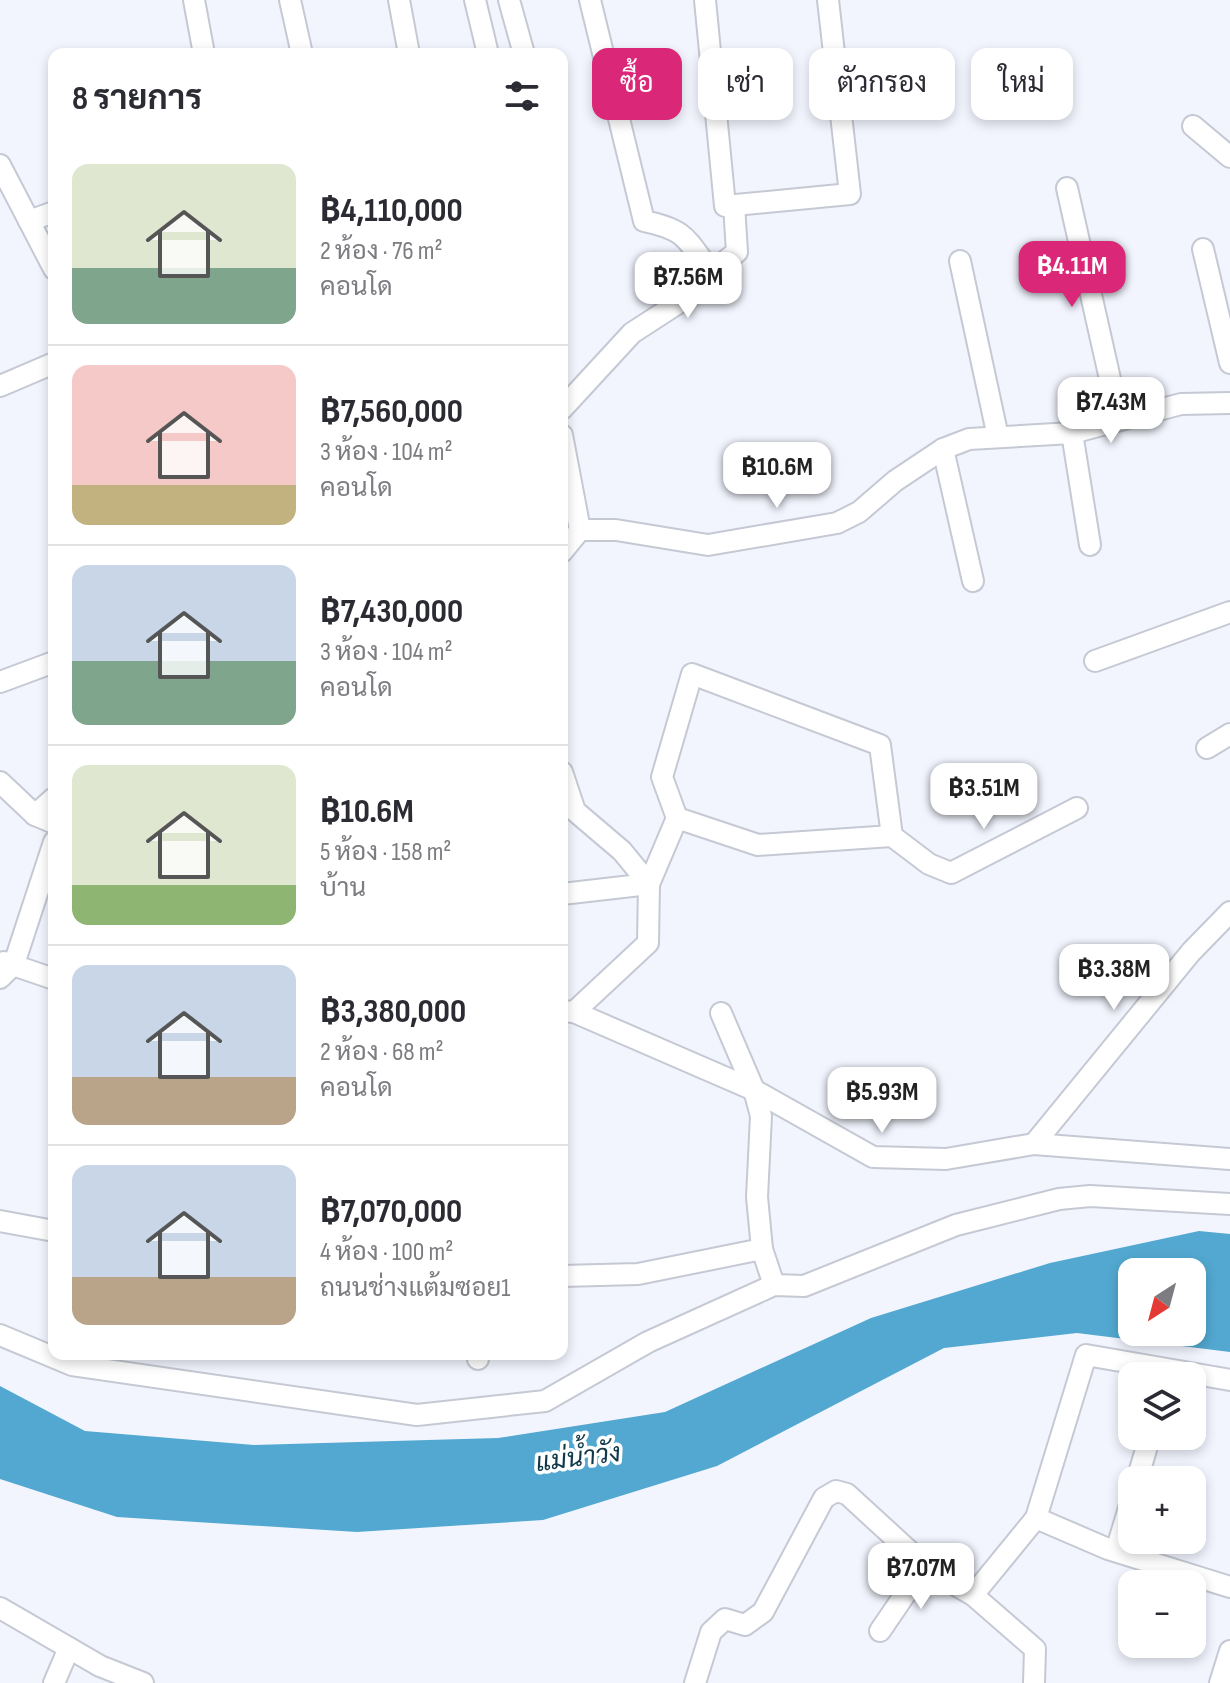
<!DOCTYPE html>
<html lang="th">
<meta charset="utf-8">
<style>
body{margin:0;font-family:"Sofia Sans Condensed",Sarabun,sans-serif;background:#f2f2f3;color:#2b2b33;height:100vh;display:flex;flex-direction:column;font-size:30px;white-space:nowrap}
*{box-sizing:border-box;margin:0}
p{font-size:26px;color:#7c7c81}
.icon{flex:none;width:44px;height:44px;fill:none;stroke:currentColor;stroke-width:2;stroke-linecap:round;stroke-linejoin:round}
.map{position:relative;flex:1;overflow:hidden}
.details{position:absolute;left:48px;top:48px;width:520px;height:1312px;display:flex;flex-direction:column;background:#fff;border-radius:16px;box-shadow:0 4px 12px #0003}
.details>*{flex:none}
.banner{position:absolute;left:592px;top:48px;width:518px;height:72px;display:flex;gap:16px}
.needle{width:52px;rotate:216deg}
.fabs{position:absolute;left:1118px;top:1258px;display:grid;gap:16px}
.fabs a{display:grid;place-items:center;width:88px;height:88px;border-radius:16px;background:#fff;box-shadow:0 4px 12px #0003;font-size:40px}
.price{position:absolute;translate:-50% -68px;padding:0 18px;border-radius:16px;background:#fff;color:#222;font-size:26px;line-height:52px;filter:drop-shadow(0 2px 4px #0008)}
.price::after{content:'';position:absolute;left:50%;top:48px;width:24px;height:18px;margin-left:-12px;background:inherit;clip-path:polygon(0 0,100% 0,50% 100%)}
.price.active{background:#db2777;color:#fff}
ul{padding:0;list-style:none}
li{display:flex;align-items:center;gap:24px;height:200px;padding:0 24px}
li+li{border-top:2px solid #e1e1e2}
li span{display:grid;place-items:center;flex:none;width:224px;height:160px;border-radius:16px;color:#555}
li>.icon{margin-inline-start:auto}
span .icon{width:96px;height:96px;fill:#fffc;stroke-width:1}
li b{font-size:34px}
h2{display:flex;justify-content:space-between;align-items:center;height:96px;padding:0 24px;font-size:34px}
.pill{padding:0 28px;border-radius:16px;background:#fff;box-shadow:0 4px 12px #0003;font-size:28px;line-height:72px}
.pill.active{background:#db2777;color:#fff}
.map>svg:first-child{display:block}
.water{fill:#52a8d0;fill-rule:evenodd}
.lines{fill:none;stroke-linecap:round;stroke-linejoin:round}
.minor-casing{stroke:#c5c9d4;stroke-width:24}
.minor{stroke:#fff;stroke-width:20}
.labels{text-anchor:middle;stroke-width:7;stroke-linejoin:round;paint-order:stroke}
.water-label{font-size:26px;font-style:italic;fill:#113849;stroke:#fff}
</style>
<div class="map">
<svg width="1230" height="1683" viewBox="0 0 1230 1683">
<rect width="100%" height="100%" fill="#f2f5fe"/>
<path class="water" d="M1199,1231l31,3v118l-153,-19 -133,15 -227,118 -174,54 -186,12 -240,-15 -117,-38v-93l85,45 169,14 244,-7 167,-26 206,-94 179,-55zM1132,1272h60v60h-60z"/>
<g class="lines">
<g class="minor-casing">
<g id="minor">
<path d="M194,0l10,54"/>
<path d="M290,0l12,54"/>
<path d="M399,0l10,54"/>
<path d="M475,0l13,54"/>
<path d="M509,0l15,54"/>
<path d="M590,0l54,221c43,9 42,18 67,51"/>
<path d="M705,0l20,206 125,-12 -22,-194"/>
<path d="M1193,126l37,31"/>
<path d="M0,165l54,104"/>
<path d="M1067,188l52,231"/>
<path d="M29,221l25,-9"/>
<path d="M1203,249l27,114"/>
<path d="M960,261l38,176"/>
<path d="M0,386l54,-23"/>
<path d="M562,409l70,-76 71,-46 8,-15 26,-20 -3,-47"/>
<path d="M1072,433l18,112"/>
<path d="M562,435l18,95"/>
<path d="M943,449l30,132"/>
<path d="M562,552l18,-22h36l92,15 129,-22 22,-11 36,-31 48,-32 26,-10 103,-6 109,-29 49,-1"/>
<path d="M1095,661l135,-49"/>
<path d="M0,682l54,-20"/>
<path d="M1207,748l23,-14"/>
<path d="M562,772l13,39 47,40 27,33"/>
<path d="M0,782l35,33 19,8"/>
<path d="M35,815l19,-17"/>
<path d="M892,836l37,28 22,9 126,-65"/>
<path d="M562,894l87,-10"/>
<path d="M4,962l50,17"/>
<path d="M0,978l14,-14 40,-122"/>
<path d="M562,1011l12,1 180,78 119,67 73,2 88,-15 196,15"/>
<path d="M574,1012l74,-69 1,-59 28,-66 -15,-41 30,-103 188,71 12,91 -134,9 -81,-27"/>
<path d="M1034,1144l157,-192 39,-40"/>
<path d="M0,1221l54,10"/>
<path d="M762,1249l12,36"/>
<path d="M562,1276l76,-2 124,-25 -5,-52 4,-81 -7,-26 -33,-77"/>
<path d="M0,1335l72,30 345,50 128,-14 103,-59 126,-57 30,1 152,-61 103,-26 31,-3 140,8"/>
<path d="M478,1359v-5"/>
<path d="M1137,1480l13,-44"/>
<path d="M1036,1518l50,-163 144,25"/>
<path d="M1116,1551l16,-53"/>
<path d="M973,1595l63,-77 72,31 122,38"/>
<path d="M0,1608l100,58 43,17"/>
<path d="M880,1631l45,-66"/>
<path d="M54,1683l15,-35"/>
<path d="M695,1683l16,-51 14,-13 20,6 18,-13 61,-114 12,-7 11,3 84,77 42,24 62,54 -1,34"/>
<path d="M1220,1683l10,-32"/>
</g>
</g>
<use href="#minor" class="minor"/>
</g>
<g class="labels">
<g class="water-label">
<text transform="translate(578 1457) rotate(-7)" y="9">แม่น้ำวัง</text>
</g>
</g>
</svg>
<div class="fabs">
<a><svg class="needle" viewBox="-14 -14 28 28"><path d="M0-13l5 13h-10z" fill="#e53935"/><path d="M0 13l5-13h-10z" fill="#7c7c81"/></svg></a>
<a><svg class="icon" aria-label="layers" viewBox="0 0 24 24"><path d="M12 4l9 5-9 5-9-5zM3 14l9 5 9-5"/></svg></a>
<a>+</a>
<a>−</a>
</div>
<b class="price active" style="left:1072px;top:309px">฿4.11M</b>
<b class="price" style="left:688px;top:320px">฿7.56M</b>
<b class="price" style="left:1111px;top:445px">฿7.43M</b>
<b class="price" style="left:777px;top:510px">฿10.6M</b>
<b class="price" style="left:984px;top:831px">฿3.51M</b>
<b class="price" style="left:1114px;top:1012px">฿3.38M</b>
<b class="price" style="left:882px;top:1135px">฿5.93M</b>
<b class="price" style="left:921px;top:1611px">฿7.07M</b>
<div class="banner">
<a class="pill active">ซื้อ</a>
<a class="pill">เช่า</a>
<a class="pill">ตัวกรอง</a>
<a class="pill">ใหม่</a>
</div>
<section class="details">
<h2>8 รายการ<svg class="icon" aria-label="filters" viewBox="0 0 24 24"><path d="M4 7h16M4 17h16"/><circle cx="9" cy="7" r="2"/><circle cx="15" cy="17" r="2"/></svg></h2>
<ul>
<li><span style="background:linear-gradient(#dfe7d0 65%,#7fa58c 0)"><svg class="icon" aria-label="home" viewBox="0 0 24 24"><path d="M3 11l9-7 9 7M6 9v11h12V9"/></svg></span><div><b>฿4,110,000</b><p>2 ห้อง · 76 m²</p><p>คอนโด</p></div></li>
<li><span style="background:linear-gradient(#f6c9c9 75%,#c2b280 0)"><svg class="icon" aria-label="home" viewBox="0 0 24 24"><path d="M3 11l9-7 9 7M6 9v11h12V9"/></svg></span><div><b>฿7,560,000</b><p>3 ห้อง · 104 m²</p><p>คอนโด</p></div></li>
<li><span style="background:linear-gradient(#c9d6e8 60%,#7fa58c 0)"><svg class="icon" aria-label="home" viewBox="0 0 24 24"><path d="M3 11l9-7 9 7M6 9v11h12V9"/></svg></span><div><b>฿7,430,000</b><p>3 ห้อง · 104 m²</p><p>คอนโด</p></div></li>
<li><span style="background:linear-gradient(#dfe7d0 75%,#8fb573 0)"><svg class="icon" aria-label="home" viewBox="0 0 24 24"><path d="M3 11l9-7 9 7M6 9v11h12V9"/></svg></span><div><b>฿10.6M</b><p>5 ห้อง · 158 m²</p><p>บ้าน</p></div></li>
<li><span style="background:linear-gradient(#c9d6e8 70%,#b9a48a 0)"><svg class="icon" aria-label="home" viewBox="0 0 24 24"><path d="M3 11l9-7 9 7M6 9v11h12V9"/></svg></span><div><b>฿3,380,000</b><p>2 ห้อง · 68 m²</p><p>คอนโด</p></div></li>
<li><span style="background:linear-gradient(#c9d6e8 70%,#b9a48a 0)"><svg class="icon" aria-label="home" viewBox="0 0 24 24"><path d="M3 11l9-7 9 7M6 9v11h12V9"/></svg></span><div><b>฿7,070,000</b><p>4 ห้อง · 100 m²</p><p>ถนนช่างแต้มซอย1</p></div></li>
</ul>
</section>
</div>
